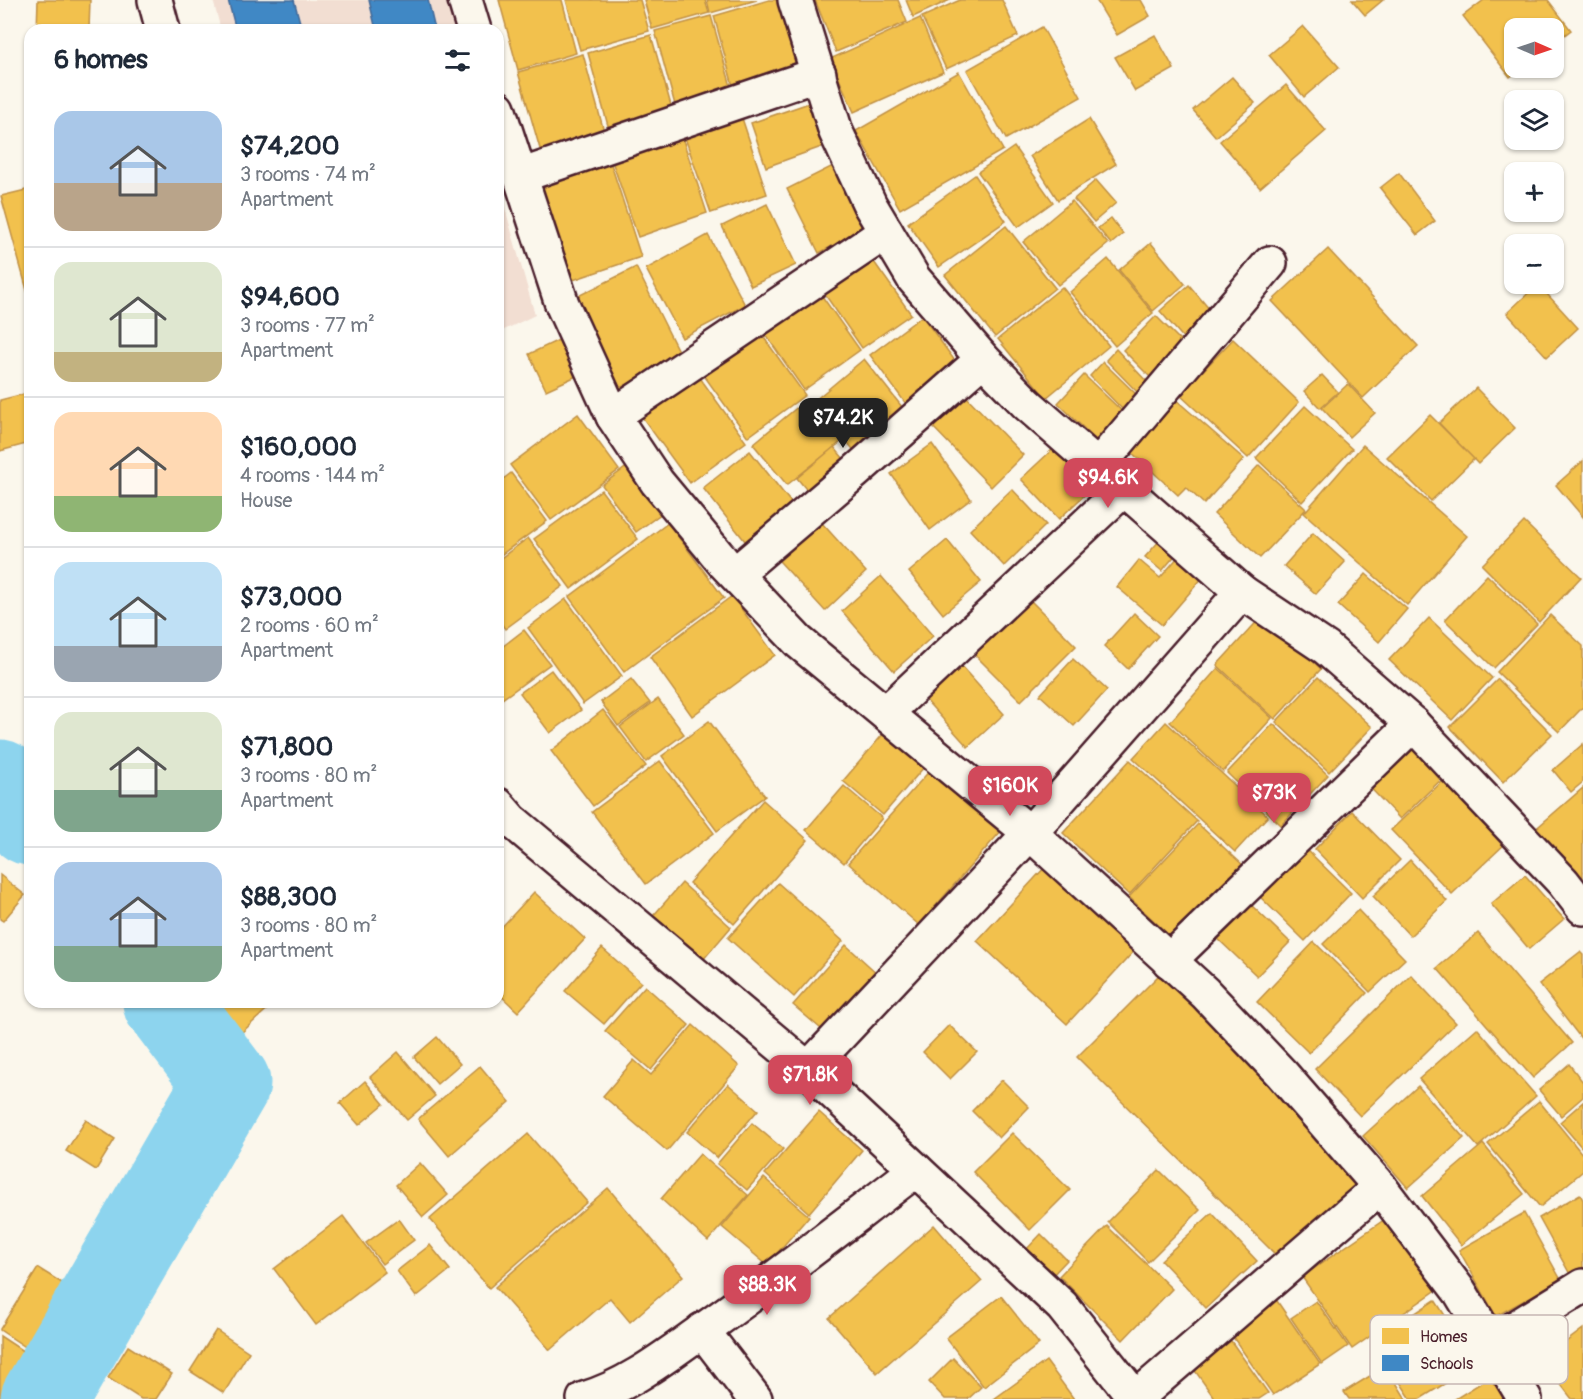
<!DOCTYPE html>
<meta charset="utf-8">
<style>
body{margin:0;font-family:Pangolin,sans-serif;background:#f6f6f7;color:#1f2937;height:100vh;display:flex;flex-direction:column;font-size:22px;white-space:nowrap}
*{box-sizing:border-box;margin:0}
p{font-size:20px;color:#747a83}
.icon{flex:none;width:33px;height:33px;fill:none;stroke:currentColor;stroke-width:2;stroke-linecap:round;stroke-linejoin:round}
.map{position:relative;flex:1;overflow:hidden}
.sheet{position:absolute;left:24px;top:24px;width:480px;height:984px;display:flex;flex-direction:column;background:#fff;border-radius:18px;box-shadow:0 2px 4px #0004}
.sheet>*{flex:none}
.needle{width:39px;rotate:92deg}
.fabs{position:absolute;left:1504px;top:18px;display:grid;gap:12px}
.fabs a{display:grid;place-items:center;width:60px;height:60px;border-radius:12px;background:#fff;box-shadow:0 2px 4px #0004;font-size:30px}
.price{position:absolute;translate:-50% -51px;padding:0 14px;border-radius:12px;background:#d1495b;color:#fff;font-size:20px;line-height:39px;filter:drop-shadow(0 2px 3px #0008)}
.price::after{content:'';position:absolute;left:50%;top:36px;width:18px;height:14px;margin-left:-9px;background:inherit;clip-path:polygon(0 0,100% 0,50% 100%)}
.price.on{background:#222;color:#fff}
ul{padding:0;list-style:none}
li{display:flex;align-items:center;gap:18px;height:150px;padding:0 30px}
li+li{border-top:2px solid #e0e1e3}
li span{display:grid;place-items:center;flex:none;width:168px;height:120px;border-radius:18px;color:#555}
li>.icon{margin-inline-start:auto}
span .icon{width:72px;height:72px;fill:#fffc;stroke-width:1}
li b{font-size:26px}
h2{display:flex;justify-content:space-between;align-items:center;height:72px;padding:0 30px;font-size:26px}
.map>svg:first-child{display:block}
.built{fill:#f2ded2}
.homes{fill:#f2c14e;stroke:#c09044;stroke-width:1.5}
.schools{fill:#3f88c5;stroke:#426897;stroke-width:1.5}
.lines{fill:none;stroke-linecap:round;stroke-linejoin:round}
.river{stroke:#8dd4ee;stroke-width:87}
.minor-casing{stroke:#4a1f2b;stroke-width:38}
.tertiary-casing{stroke:#4a1f2b;stroke-width:38}
.minor{stroke:#fbf7ec;stroke-width:33}
.tertiary{stroke:#fbf7ec;stroke-width:33}
.key{fill:#fbf7ec;stroke:#c6b6b2;stroke-width:1.5}
.key-label{font-size:16px;fill:#4a1f2b}
</style>
<div class="map">
<svg width="1583" height="1399" viewBox="0 0 1583 1399">
<rect width="100%" height="100%" fill="#fbf7ec"/>
<filter id="ink" filterUnits="userSpaceOnUse"><feTurbulence type="fractalNoise" baseFrequency=".0167" numOctaves="2"/><feDisplacementMap in="SourceGraphic" scale="12" xChannelSelector="R" yChannelSelector="G"/><feConvolveMatrix kernelMatrix="1 2 1 2 8 2 1 2 1" color-interpolation-filters="sRGB"/></filter>
<g filter="url(#ink)">
<g class="built">
<path d="M213,0h234l8,30h-234z"/>
<path d="M498,183l37,132 -37,18z"/>
</g>
<g class="homes">
<path d="M38,0h52l-1,30h-52z"/>
<path d="M499,0h63l14,53 -58,17z"/>
<path d="M566,0h74l9,31 -69,19z"/>
<path d="M644,0h61l4,13 -57,16z"/>
<path d="M707,0h50l-47,13z"/>
<path d="M769,0h13l18,67 -67,19 -19,-70z"/>
<path d="M815,0h83l9,22 -71,30z"/>
<path d="M906,0h44l-37,17z"/>
<path d="M960,0h42l16,36 -72,33 -24,-52z"/>
<path d="M1096,0h45l9,16 -33,19z"/>
<path d="M1352,0h31l-18,15z"/>
<path d="M1484,0h64l23,30 -17,13v-15h-39v40h7l-12,9 -47,-61z"/>
<path d="M711,16l21,74 -57,15 -20,-74z"/>
<path d="M920,18l23,54 -89,40 -24,-53z"/>
<path d="M1303,26l36,41 -35,30 -35,-42z"/>
<path d="M1042,27l39,70 -75,42 -39,-69z"/>
<path d="M651,35l23,81 -64,17 -22,-80z"/>
<path d="M1155,35l19,34 -39,22 -20,-34z"/>
<path d="M583,54l23,85 -64,17 -24,-84z"/>
<path d="M959,72l44,78 -103,59 -44,-78z"/>
<path d="M1232,77l23,26 -39,34 -23,-27z"/>
<path d="M1286,85l40,46 -66,57 -40,-47z"/>
<path d="M812,102l15,43 -61,22 -15,-44z"/>
<path d="M740,112l27,82 -56,19 -28,-81z"/>
<path d="M1089,119l27,45 -58,36 -28,-44z"/>
<path d="M681,134l26,79 -69,24 -27,-79z"/>
<path d="M1014,147l39,55 -35,25 -40,-55z"/>
<path d="M609,158l32,99 -71,24 -33,-98z"/>
<path d="M837,164l31,64 -49,25 -32,-64z"/>
<path d="M1399,173l36,48 -18,14 -37,-47z"/>
<path d="M975,175l31,46 -67,46 -31,-44z"/>
<path d="M1096,180l20,23 -22,19 -20,-23z"/>
<path d="M30,189v112l-29,-105z"/>
<path d="M1072,201l36,43 -50,41 -35,-43z"/>
<path d="M767,204l29,61 -45,21 -29,-60z"/>
<path d="M1111,218l12,16 -12,10 -13,-16z"/>
<path d="M1006,226l49,62 -60,49 -50,-62z"/>
<path d="M708,235l37,70 -63,33 -36,-69z"/>
<path d="M1151,243l34,41 -32,27 -34,-41z"/>
<path d="M1328,249l90,97 -55,52 -91,-97z"/>
<path d="M867,252l44,62 -49,34 -43,-62z"/>
<path d="M1108,259l45,54 -38,33 -45,-54z"/>
<path d="M636,267l45,90 -65,33 -46,-90z"/>
<path d="M1538,284l40,44 -31,29 -40,-44z"/>
<path d="M1189,285l26,31 -29,25 -26,-30z"/>
<path d="M1062,287l47,59 -63,52 -48,-59z"/>
<path d="M817,289l43,61 -56,40 -43,-62z"/>
<path d="M922,316l39,53 -52,39 -39,-53z"/>
<path d="M1156,316l27,27 -33,34 -27,-27z"/>
<path d="M757,328l48,67 -57,42 -48,-67z"/>
<path d="M567,336l16,37 -37,17 -17,-36z"/>
<path d="M1233,339l66,63 -51,56 -68,-63z"/>
<path d="M1116,349l34,36 -10,10 -34,-35z"/>
<path d="M864,359l42,53 -50,41 -42,-52z"/>
<path d="M1103,362l36,35 -14,15 -35,-36z"/>
<path d="M698,375l48,67 -56,41 -48,-66z"/>
<path d="M1084,375l43,41 -27,28 -42,-41z"/>
<path d="M1322,375l16,17 -18,16 -16,-17z"/>
<path d="M1348,384l27,29 -26,24 -27,-29z"/>
<path d="M1476,388l39,40 -37,36 -39,-41z"/>
<path d="M962,392l61,63 -32,32 -61,-63z"/>
<path d="M28,393l2,8v42l-30,8v-51z"/>
<path d="M1175,399l69,60 -40,45 -18,-17 -8,8 -48,-44z"/>
<path d="M806,400l35,42 -54,43 -34,-41z"/>
<path d="M1305,406l47,43 -50,53 -46,-44z"/>
<path d="M578,414l41,56 -68,50 -41,-55z"/>
<path d="M1430,415l44,44 -43,42 -44,-44z"/>
<path d="M932,444l39,55 -41,31 -39,-56z"/>
<path d="M1363,445l104,91 -60,69 -103,-92z"/>
<path d="M834,447l19,23 -38,30 -18,-22z"/>
<path d="M1053,449l38,40 -32,30 -38,-40z"/>
<path d="M750,451l42,53 -47,37 -42,-53z"/>
<path d="M1583,461v56l-27,-32z"/>
<path d="M1259,465l47,44 -46,49 -46,-44z"/>
<path d="M628,466l34,47 -26,19 -34,-47z"/>
<path d="M511,473l36,48 -49,36v-74z"/>
<path d="M1012,489l34,36 -42,41 -34,-36z"/>
<path d="M601,490l37,49 -67,50 -37,-50z"/>
<path d="M812,512l54,60 -41,39 -55,-60z"/>
<path d="M1524,522l57,55 -42,45 -57,-57z"/>
<path d="M668,523l56,75 -100,74 -55,-75z"/>
<path d="M1313,533l32,29 -29,32 -32,-28z"/>
<path d="M528,538l35,48 -58,43 -7,-10v-59z"/>
<path d="M1161,539l16,14 -15,18 -17,-14z"/>
<path d="M947,540l34,42 -38,32 -34,-42z"/>
<path d="M1185,549l24,21 -47,55 -45,-38 22,-27 21,18z"/>
<path d="M1366,574l41,35 -28,33 -41,-37z"/>
<path d="M1487,575l50,49 -43,44 -49,-48z"/>
<path d="M881,576l52,60 -39,35 -52,-60z"/>
<path d="M732,596l43,59 -83,61 -42,-59z"/>
<path d="M1026,596l50,50 -55,55 -50,-50z"/>
<path d="M566,599l56,77 -39,28 -55,-76z"/>
<path d="M1134,613l24,23 -30,33 -24,-23z"/>
<path d="M1263,615l58,54 -46,50 -58,-54z"/>
<path d="M1550,615l33,31v61l-24,25 -62,-60z"/>
<path d="M1429,618l63,60 -40,42 -63,-60z"/>
<path d="M524,630l26,34 -52,38v-52z"/>
<path d="M1073,659l34,31 -33,36 -34,-31z"/>
<path d="M960,665l44,49 -36,33 -44,-49z"/>
<path d="M1218,668l54,50 -49,54 -53,-50z"/>
<path d="M551,670l30,40 -31,23 -30,-40z"/>
<path d="M1318,677l54,50 -43,45 -53,-50z"/>
<path d="M631,679l19,24 -32,23 -17,-24z"/>
<path d="M1498,679l54,55 -49,48 -53,-55z"/>
<path d="M658,699l26,35 -38,28 -26,-35z"/>
<path d="M603,710l43,56 -53,40 -42,-55z"/>
<path d="M709,721l56,75 -48,35 -55,-75z"/>
<path d="M1166,722l102,94 -33,36 -102,-94z"/>
<path d="M1273,724l55,51 -47,50 -54,-52z"/>
<path d="M884,733l40,34 -41,48 -40,-34z"/>
<path d="M1407,733l39,42 -46,44 -40,-42z"/>
<path d="M1583,744v38l-12,10 -18,-22z"/>
<path d="M1130,760l67,61 -68,74 -66,-62z"/>
<path d="M660,761l54,72 -68,51 -54,-72z"/>
<path d="M932,768l70,62 -83,95 -71,-62z"/>
<path d="M1446,778l61,64 -55,52 -61,-64z"/>
<path d="M844,786l38,32 -38,45 -38,-33z"/>
<path d="M1583,788v102l-51,-58z"/>
<path d="M763,800l45,40 -74,84 -45,-41z"/>
<path d="M1352,811l48,49 -38,38 -47,-49z"/>
<path d="M1198,824l46,42 -70,74 -45,-43z"/>
<path d="M1300,843l51,50 -46,48 -51,-50z"/>
<path d="M1410,860l37,41 -37,35 -37,-40z"/>
<path d="M1046,866l90,83 -69,75 -90,-83z"/>
<path d="M0,875l25,20 -22,26 -3,-2z"/>
<path d="M1525,875l39,44 -35,30 -38,-45z"/>
<path d="M682,883l49,44 -29,34 -49,-45z"/>
<path d="M778,883l65,58 -49,56 -66,-59z"/>
<path d="M534,892l51,47 -67,73 -20,-19v-62z"/>
<path d="M1251,905l39,37 -33,34 -39,-37z"/>
<path d="M1358,910l47,49 -35,33 -47,-48z"/>
<path d="M1478,933l94,110 -39,35 -96,-110z"/>
<path d="M1314,942l53,51 -58,60 -52,-51z"/>
<path d="M846,945l33,30 -52,59 -34,-29z"/>
<path d="M602,948l39,34 -37,42 -39,-33z"/>
<path d="M1580,952l3,3v86l-44,-57z"/>
<path d="M1164,970l212,213 -86,86 -213,-212z"/>
<path d="M1411,975l45,48 -96,93 -45,-47z"/>
<path d="M645,986l44,39 -38,45 -46,-39z"/>
<path d="M212,1002h63l-35,32z"/>
<path d="M693,1025l46,41 -72,85 -64,-55 31,-36 17,15z"/>
<path d="M949,1025l28,27 -27,27 -27,-27z"/>
<path d="M1477,1028l59,68 -58,51 -59,-68z"/>
<path d="M437,1037l23,27 -23,20 -23,-27z"/>
<path d="M398,1052l37,44 -28,24 -37,-43z"/>
<path d="M1569,1064l14,18v15l-22,19 -22,-26z"/>
<path d="M480,1066l30,36 -61,54 -31,-37z"/>
<path d="M1002,1080l27,27 -30,31 -27,-27z"/>
<path d="M365,1081l19,23 -25,21 -19,-22z"/>
<path d="M728,1084l30,26 -41,48 -30,-26z"/>
<path d="M1418,1086l46,52 -56,50 -45,-52z"/>
<path d="M1539,1101l44,54v16l-43,36 -52,-63z"/>
<path d="M1583,1102v47l-23,-27z"/>
<path d="M819,1112l43,38 -53,63 -44,-39z"/>
<path d="M86,1120l29,19 -19,31 -30,-19z"/>
<path d="M752,1123l31,26 -36,41 -30,-26z"/>
<path d="M1012,1133l58,57 -40,40 -57,-58z"/>
<path d="M528,1134l59,68 -98,86 -59,-69z"/>
<path d="M1483,1144l41,50 -63,51 -39,-49z"/>
<path d="M700,1154l48,41 -40,46 -47,-42z"/>
<path d="M420,1163l28,32 -25,22 -27,-32z"/>
<path d="M1159,1170l41,40 -52,52 -40,-40z"/>
<path d="M764,1178l45,38 -42,49 -45,-38z"/>
<path d="M608,1188l75,88 -53,46 -20,-24 -60,52 -55,-63z"/>
<path d="M1580,1194l3,6v70l-12,6 -32,-58z"/>
<path d="M1212,1213l45,48 -51,47 -45,-48z"/>
<path d="M1524,1213l37,67 -65,36 -37,-66z"/>
<path d="M343,1216l42,56 -69,53 -42,-56z"/>
<path d="M1388,1217l50,72 -86,60 -50,-72z"/>
<path d="M399,1219l15,21 -32,24 -16,-21z"/>
<path d="M934,1225l48,56 -105,92 -48,-55z"/>
<path d="M1107,1226l65,63 -49,51 -64,-64z"/>
<path d="M1041,1234l26,26 -16,17 -26,-26z"/>
<path d="M430,1245l20,25 -34,27 -19,-26z"/>
<path d="M38,1268l37,23 -39,63 -36,-24v-1z"/>
<path d="M1001,1296l38,48 -55,43 -38,-49z"/>
<path d="M1275,1298l45,66 -47,31 -45,-65z"/>
<path d="M1435,1300l22,34 -54,36 -21,-35z"/>
<path d="M1316,1301l32,45 -26,18 -31,-46z"/>
<path d="M1583,1329v70h-11l-30,-39z"/>
<path d="M216,1330l33,22 -25,41 -34,-22z"/>
<path d="M0,1336l38,25 -24,38h-14z"/>
<path d="M1231,1341l37,52 -9,6h-44l-22,-31z"/>
<path d="M128,1346l44,28 -16,25h-15l-33,-21z"/>
<path d="M1438,1353l16,25 -34,21h-9l-13,-20z"/>
<path d="M953,1358l28,29 -13,12h-23l-16,-17z"/>
<path d="M1046,1361l28,38h-80z"/>
<path d="M1386,1366l20,33h-57l-5,-7z"/>
<path d="M1495,1374l16,25h-56z"/>
</g>
<g class="schools">
<path d="M228,0h66l8,30h-66z"/>
<path d="M369,0h59l7,30h-59z"/>
</g>
<g class="lines">
<g class="river">
<path d="M0,783l30,39"/>
<path d="M44,1399l183,-316 -61,-81"/>
</g>
<g class="minor-casing">
<g id="minor">
<path d="M465,0l9,30"/>
<path d="M795,0l41,132 34,73 44,74 69,80 44,45 215,188 84,56 87,76 150,158 20,26"/>
<path d="M498,108l64,196 51,112 44,66 68,82 74,78 231,191 175,160 77,81 98,113 80,105 65,107"/>
<path d="M520,176l299,-102"/>
<path d="M613,416l273,-184"/>
<path d="M1097,467l173,-204"/>
<path d="M735,574l120,-102 128,-113"/>
<path d="M886,713l238,-224"/>
<path d="M1169,961l244,-237"/>
<path d="M808,1069l222,-236 212,-241"/>
<path d="M702,1330l53,69"/>
<path d="M1491,1343l92,-57"/>
<path d="M1136,1398l244,-211"/>
<path d="M584,1399c44,-13 82,-43 119,-69 73,-51 142,-106 213,-160"/>
</g>
</g>
<g class="tertiary-casing">
<g id="tertiary">
<path d="M155,0l8,30"/>
<path d="M498,805l13,15 297,249 254,237 74,93"/>
</g>
</g>
<use href="#minor" class="minor"/>
<use href="#tertiary" class="tertiary"/>
</g>
</g>
<rect x="1370" y="1315" width="198" height="69" rx="9" class="key"/>
<rect x="1382" y="1328" width="27" height="16" fill="#f2c14e"/>
<rect x="1382" y="1355" width="27" height="16" fill="#3f88c5"/>
<g class="key-label">
<text x="1420" y="1342">Homes</text>
<text x="1420" y="1369">Schools</text>
</g>
</svg>
<div class="fabs">
<a><svg class="needle" viewBox="-14 -14 28 28"><path d="M0-13l5 13h-10z" fill="#e53935"/><path d="M0 13l5-13h-10z" fill="#747a83"/></svg></a>
<a><svg class="icon" aria-label="layers" viewBox="0 0 24 24"><path d="M12 4l9 5-9 5-9-5zM3 14l9 5 9-5"/></svg></a>
<a>+</a>
<a>−</a>
</div>
<b class="price on" style="left:843px;top:449px">$74.2K</b>
<b class="price" style="left:1108px;top:509px">$94.6K</b>
<b class="price" style="left:1010px;top:817px">$160K</b>
<b class="price" style="left:1274px;top:824px">$73K</b>
<b class="price" style="left:810px;top:1106px">$71.8K</b>
<b class="price" style="left:767px;top:1316px">$88.3K</b>
<section class="sheet">
<h2>6 homes<svg class="icon" aria-label="filters" viewBox="0 0 24 24"><path d="M4 7h16M4 17h16"/><circle cx="9" cy="7" r="2"/><circle cx="15" cy="17" r="2"/></svg></h2>
<ul>
<li><span style="background:linear-gradient(#a9c7e8 60%,#b9a48a 0)"><svg class="icon" aria-label="home" viewBox="0 0 24 24"><path d="M3 11l9-7 9 7M6 9v11h12V9"/></svg></span><div><b>$74,200</b><p>3 rooms · 74 m²</p><p>Apartment</p></div></li>
<li><span style="background:linear-gradient(#dfe7d0 75%,#c2b280 0)"><svg class="icon" aria-label="home" viewBox="0 0 24 24"><path d="M3 11l9-7 9 7M6 9v11h12V9"/></svg></span><div><b>$94,600</b><p>3 rooms · 77 m²</p><p>Apartment</p></div></li>
<li><span style="background:linear-gradient(#ffd9b3 70%,#8fb573 0)"><svg class="icon" aria-label="home" viewBox="0 0 24 24"><path d="M3 11l9-7 9 7M6 9v11h12V9"/></svg></span><div><b>$160,000</b><p>4 rooms · 144 m²</p><p>House</p></div></li>
<li><span style="background:linear-gradient(#bfe0f5 70%,#9aa5b1 0)"><svg class="icon" aria-label="home" viewBox="0 0 24 24"><path d="M3 11l9-7 9 7M6 9v11h12V9"/></svg></span><div><b>$73,000</b><p>2 rooms · 60 m²</p><p>Apartment</p></div></li>
<li><span style="background:linear-gradient(#dfe7d0 65%,#7fa58c 0)"><svg class="icon" aria-label="home" viewBox="0 0 24 24"><path d="M3 11l9-7 9 7M6 9v11h12V9"/></svg></span><div><b>$71,800</b><p>3 rooms · 80 m²</p><p>Apartment</p></div></li>
<li><span style="background:linear-gradient(#a9c7e8 70%,#7fa58c 0)"><svg class="icon" aria-label="home" viewBox="0 0 24 24"><path d="M3 11l9-7 9 7M6 9v11h12V9"/></svg></span><div><b>$88,300</b><p>3 rooms · 80 m²</p><p>Apartment</p></div></li>
</ul>
</section>
</div>
